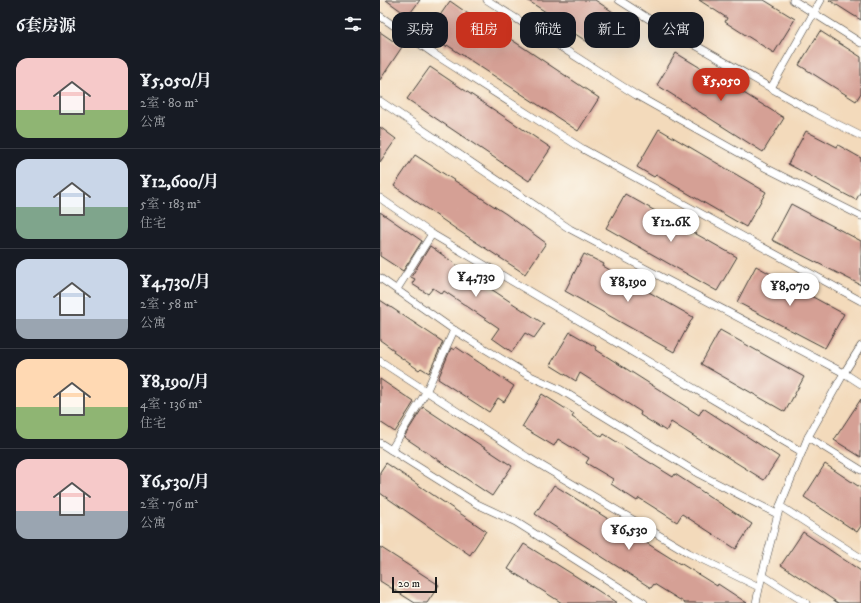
<!DOCTYPE html>
<html lang="zh">
<meta charset="utf-8">
<style>
body{margin:0;font-family:"IM FELL DW Pica","Noto Serif SC",serif;background:#242831;color:#f1f3f6;height:100vh;display:flex;flex-direction:column;font-size:15px;white-space:nowrap}
*{box-sizing:border-box;margin:0}
p{font-size:13px;color:#9ea1a6}
.icon{flex:none;width:22px;height:22px;fill:none;stroke:currentColor;stroke-width:2;stroke-linecap:round;stroke-linejoin:round}
.map{position:relative;flex:1;overflow:hidden}
.drawer{display:flex;flex-direction:column;background:#171b24;width:380px}
.drawer>*{flex:none}
.hud{position:absolute;left:12px;top:12px;width:380px;height:36px;display:flex;gap:8px}
.scale{position:absolute;left:12px;bottom:10px;width:45px;box-sizing:border-box;padding-left:4px;border:2px solid #1c1c1c;border-top:0;font-size:11px;line-height:14px;white-space:nowrap;color:#1c1c1c;-webkit-text-stroke:3px #fbf7ec;paint-order:stroke}
.price{position:absolute;translate:-50% -34px;padding:0 9px;border-radius:14px;background:#fff;color:#222;font-size:13px;line-height:26px;filter:drop-shadow(0 1px 2px #0008)}
.price::after{content:'';position:absolute;left:50%;top:24px;width:12px;height:9px;margin-left:-6px;background:inherit;clip-path:polygon(0 0,100% 0,50% 100%)}
.price.selected{background:#c8321e;color:#fff}
ul{padding:0;list-style:none}
li{display:flex;align-items:center;gap:12px;height:100px;padding:0 16px}
li+li{border-top:1px solid #363941}
li span{display:grid;place-items:center;flex:none;width:112px;height:80px;border-radius:12px;color:#555}
li>.icon{margin-inline-start:auto}
span .icon{width:48px;height:48px;fill:#fffc;stroke-width:1}
li b{font-size:17px}
h2{display:flex;justify-content:space-between;align-items:center;height:48px;padding:0 16px;font-size:17px}
.pill{padding:0 14px;border-radius:12px;background:#171b24;box-shadow:0 4px 16px #0002;font-size:14px;line-height:36px}
.pill.selected{background:#c8321e;color:#fff}
main{display:flex;flex:1;min-height:0}
.map>svg:first-child{display:block}
.building{fill:#d5a095}
.lines{fill:none;stroke-linecap:round;stroke-linejoin:round}
.service-casing{stroke:#3c3834;stroke-width:8}
.service{stroke:#fff;stroke-width:7}
</style>
<main>
<section class="drawer">
<h2>6套房源<svg class="icon" aria-label="filters" viewBox="0 0 24 24"><path d="M4 7h16M4 17h16"/><circle cx="9" cy="7" r="2"/><circle cx="15" cy="17" r="2"/></svg></h2>
<ul>
<li><span style="background:linear-gradient(#f6c9c9 65%,#8fb573 0)"><svg class="icon" aria-label="home" viewBox="0 0 24 24"><path d="M3 11l9-7 9 7M6 9v11h12V9"/></svg></span><div><b>¥5,050/月</b><p>2室 · 80 m²</p><p>公寓</p></div></li>
<li><span style="background:linear-gradient(#c9d6e8 60%,#7fa58c 0)"><svg class="icon" aria-label="home" viewBox="0 0 24 24"><path d="M3 11l9-7 9 7M6 9v11h12V9"/></svg></span><div><b>¥12,600/月</b><p>5室 · 183 m²</p><p>住宅</p></div></li>
<li><span style="background:linear-gradient(#c9d6e8 75%,#9aa5b1 0)"><svg class="icon" aria-label="home" viewBox="0 0 24 24"><path d="M3 11l9-7 9 7M6 9v11h12V9"/></svg></span><div><b>¥4,730/月</b><p>2室 · 58 m²</p><p>公寓</p></div></li>
<li><span style="background:linear-gradient(#ffd9b3 60%,#8fb573 0)"><svg class="icon" aria-label="home" viewBox="0 0 24 24"><path d="M3 11l9-7 9 7M6 9v11h12V9"/></svg></span><div><b>¥8,190/月</b><p>4室 · 136 m²</p><p>住宅</p></div></li>
<li><span style="background:linear-gradient(#f6c9c9 65%,#9aa5b1 0)"><svg class="icon" aria-label="home" viewBox="0 0 24 24"><path d="M3 11l9-7 9 7M6 9v11h12V9"/></svg></span><div><b>¥6,530/月</b><p>2室 · 76 m²</p><p>公寓</p></div></li>
</ul>
</section>
<div class="map">
<svg width="481" height="603" viewBox="0 0 481 603">
<rect width="100%" height="100%" fill="#fbf7ec"/>
<filter id="ink" filterUnits="userSpaceOnUse"><feTurbulence type="fractalNoise" baseFrequency=".025" numOctaves="2"/><feDisplacementMap in="SourceGraphic" scale="8" xChannelSelector="R" yChannelSelector="G"/><feConvolveMatrix kernelMatrix="1 2 1 2 8 2 1 2 1" color-interpolation-filters="sRGB"/></filter>
<filter id="wash" filterUnits="userSpaceOnUse"><feTurbulence type="fractalNoise" baseFrequency=".012" numOctaves="4" result="noise"/><feDisplacementMap in="SourceGraphic" scale="16" xChannelSelector="R" yChannelSelector="G"/><feGaussianBlur stdDeviation="0.9" result="paint"/><feColorMatrix in="noise" values="0 0 0 0 0 0 0 0 0 0 0 0 0 0 0 0 0 1.4 0 .05"/><feComposite in="paint" operator="in"/></filter>
<g filter="url(#wash)">
<rect width="100%" height="100%" fill="#f3dabb"/>
<g id="blocks">
<g class="building">
<path d="M6,0h34l-12,16z"/>
<path d="M147,0h68l18,12 -21,33 -44,-29 1,-2z"/>
<path d="M319,0h65l31,19 -21,34 -49,-31 2,-4z"/>
<path d="M449,0h32v20l-10,-6z"/>
<path d="M70,1l24,17 1,-2 43,28 81,54 -21,33 -131,-86 -1,2 -19,-13z"/>
<path d="M440,31l41,26v36l-5,8 -57,-36z"/>
<path d="M0,32l22,15 -22,33z"/>
<path d="M296,53l28,17 1,-1 79,49 -21,34 -106,-67z"/>
<path d="M50,67l121,81 -22,33 -122,-82z"/>
<path d="M0,127l16,12 -16,23z"/>
<path d="M279,129l107,63 -20,35 -90,-52 -2,2 -17,-10z"/>
<path d="M426,131l31,16 1,-2 23,13v33l-5,9 -68,-36z"/>
<path d="M35,155l91,59 40,29 -21,31 -69,-45 -62,-43z"/>
<path d="M245,194l112,63 -20,34 -111,-63z"/>
<path d="M411,204l70,37v44l-89,-45z"/>
<path d="M0,212l42,29 -19,30 -23,-15z"/>
<path d="M50,246l55,39 59,39 -10,14 -9,-5 -13,19 -20,-14 7,-10 -34,-23 -21,-14 -2,3 -9,-6 -5,6 -16,-10 3,-5 -4,-2z"/>
<path d="M204,254l20,10 -1,2 90,51 -19,35 -109,-61z"/>
<path d="M376,266l88,48 -19,34 -88,-46z"/>
<path d="M0,300l63,42 -14,31 -8,-5 -2,2 -26,-18 1,-2 -14,-10z"/>
<path d="M340,330l84,47 -19,35 -84,-48z"/>
<path d="M190,332l26,15 -1,2 104,66 4,-7 76,49 -15,23 -93,-58 -5,9 -26,-16 1,-3 -61,-39 -4,8 -26,-16z"/>
<path d="M76,347l58,39 -10,16 -6,-4 -9,14 -51,-33 13,-31 3,2z"/>
<path d="M0,379l34,23 -19,30 -15,-10z"/>
<path d="M162,394l32,20 -2,3 30,20 2,-3 69,43 2,-3 77,50 -16,25 -54,-35 -5,8 -38,-24 -2,3 -26,-17 2,-5 -27,-16 3,-5 -31,-19 -4,7 -32,-19z"/>
<path d="M481,399v58l-27,-17z"/>
<path d="M43,407l89,59 -20,30 -88,-59z"/>
<path d="M6,463l100,68 -16,24 -90,-62v-21z"/>
<path d="M445,464l36,24v38l-4,6 -53,-35z"/>
<path d="M174,485l126,79v-1l37,23 1,-2 29,19h-62l-31,-19 -3,4 -116,-74z"/>
<path d="M423,532l58,39v32h-23l-57,-38z"/>
<path d="M144,544l53,33 40,26h-55l-54,-34z"/>
<path d="M0,547l59,38 -12,18h-12l-35,-22z"/>
</g>
</g>
</g>
<g filter="url(#ink)">
<use href="#blocks" fill-opacity="0" stroke="#3c3834" stroke-width="1"/>
<g class="lines">
<g class="service-casing">
<g id="service">
<path d="M107,0l149,95 130,73 95,48"/>
<path d="M239,0l30,19 166,94 46,23"/>
<path d="M413,0l68,43"/>
<path d="M0,16l54,38 149,95 278,152"/>
<path d="M391,88l50,-88"/>
<path d="M0,101l190,128 274,144 17,11"/>
<path d="M0,198l52,36 370,218"/>
<path d="M0,278l74,52 74,45 33,15 138,84 78,40"/>
<path d="M17,289l35,-55"/>
<path d="M0,361l147,96 162,96 70,34"/>
<path d="M428,437l53,33"/>
<path d="M0,443l97,61 39,18 128,81"/>
<path d="M11,450l35,-58 28,-62"/>
<path d="M400,506l81,52"/>
<path d="M382,575l44,28"/>
<path d="M376,603l6,-28 18,-69 28,-69 36,-64 17,-27"/>
</g>
</g>
<use href="#service" class="service"/>
</g>
</g>
</svg>
<div class="scale">20 m</div>
<b class="price selected" style="left:341px;top:102px">¥5,050</b>
<b class="price" style="left:291px;top:243px">¥12.6K</b>
<b class="price" style="left:96px;top:298px">¥4,730</b>
<b class="price" style="left:248px;top:303px">¥8,190</b>
<b class="price" style="left:410px;top:307px">¥8,070</b>
<b class="price" style="left:249px;top:551px">¥6,530</b>
<div class="hud">
<a class="pill">买房</a>
<a class="pill selected">租房</a>
<a class="pill">筛选</a>
<a class="pill">新上</a>
<a class="pill">公寓</a>
</div>
</div>
</main>
